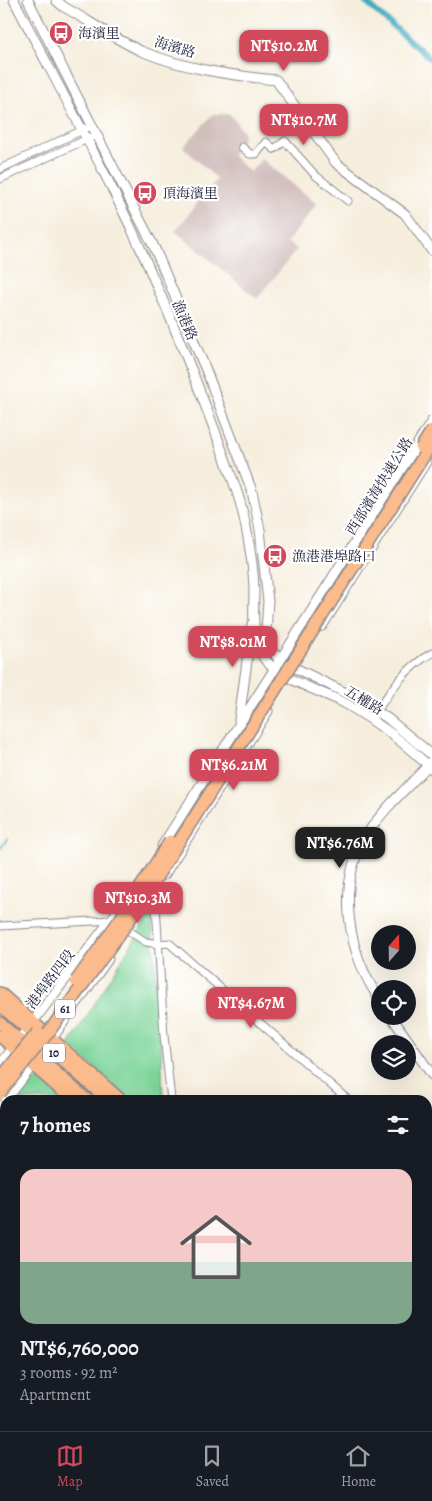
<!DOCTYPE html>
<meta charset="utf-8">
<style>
body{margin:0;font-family:Alegreya,"Noto Serif TC",serif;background:#20242c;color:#f1f3f6;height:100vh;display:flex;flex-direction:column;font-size:19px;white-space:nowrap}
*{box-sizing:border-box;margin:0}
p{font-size:16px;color:#9ea1a6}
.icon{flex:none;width:28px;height:28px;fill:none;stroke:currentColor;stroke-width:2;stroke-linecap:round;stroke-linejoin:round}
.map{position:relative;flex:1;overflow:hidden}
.details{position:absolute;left:0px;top:1095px;width:432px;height:336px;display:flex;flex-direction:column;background:#171b24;border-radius:15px 15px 0 0;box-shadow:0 5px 20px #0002}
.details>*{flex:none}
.needle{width:32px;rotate:20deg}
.fabs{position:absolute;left:371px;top:925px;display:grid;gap:10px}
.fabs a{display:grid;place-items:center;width:45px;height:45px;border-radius:50%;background:#171b24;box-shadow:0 5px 20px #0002;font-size:25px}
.price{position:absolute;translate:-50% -42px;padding:0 11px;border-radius:10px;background:#d1495b;color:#fff;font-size:16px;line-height:32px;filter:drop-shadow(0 1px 2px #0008)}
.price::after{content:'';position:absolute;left:50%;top:30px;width:15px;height:11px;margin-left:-8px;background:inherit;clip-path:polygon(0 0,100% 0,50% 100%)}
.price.on{background:#222;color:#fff}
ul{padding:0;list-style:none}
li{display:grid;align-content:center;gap:10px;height:265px;padding:0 20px}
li+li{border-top:1px solid #363941}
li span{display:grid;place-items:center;height:155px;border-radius:15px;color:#555}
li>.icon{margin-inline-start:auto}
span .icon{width:90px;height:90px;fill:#fffc;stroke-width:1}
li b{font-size:21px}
h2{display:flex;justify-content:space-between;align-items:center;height:60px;padding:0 20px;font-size:21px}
.tabs{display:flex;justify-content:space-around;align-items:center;height:70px;border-top:1px solid #363941;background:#171b24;font-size:14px;color:#9ea1a6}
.tabs a{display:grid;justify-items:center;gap:2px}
.tabs .on{color:#d1495b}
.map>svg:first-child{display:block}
.built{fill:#f6d2c4}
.industrial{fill:#d1bfbe}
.green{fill:#7cd499;stroke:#4f7b6a}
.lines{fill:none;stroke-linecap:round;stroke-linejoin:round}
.stream{stroke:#40aac0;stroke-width:2}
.canal{stroke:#40aac0;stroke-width:6}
.minor-casing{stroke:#8c888c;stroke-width:9}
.tertiary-casing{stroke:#8c888c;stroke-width:11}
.primary-casing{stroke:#8c888c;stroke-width:14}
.minor{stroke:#fff;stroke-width:7}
.tertiary{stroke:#fff;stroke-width:9}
.primary{stroke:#fbbb8c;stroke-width:11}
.trunk-bridge-casing{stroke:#8c888c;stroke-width:14;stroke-linecap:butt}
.trunk-bridge{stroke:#fbbb8c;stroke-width:11}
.labels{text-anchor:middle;stroke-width:4.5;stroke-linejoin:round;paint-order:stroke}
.shield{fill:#fff;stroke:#646476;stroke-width:1}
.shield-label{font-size:12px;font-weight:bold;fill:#22223b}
.poi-label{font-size:14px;fill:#22223b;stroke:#fff;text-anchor:start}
.street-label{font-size:14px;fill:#22223b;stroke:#fff}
</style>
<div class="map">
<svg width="432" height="1431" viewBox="0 0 432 1431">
<rect width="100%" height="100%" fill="#fff"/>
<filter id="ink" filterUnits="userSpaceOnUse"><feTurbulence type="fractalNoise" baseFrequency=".02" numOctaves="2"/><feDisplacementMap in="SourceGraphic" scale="10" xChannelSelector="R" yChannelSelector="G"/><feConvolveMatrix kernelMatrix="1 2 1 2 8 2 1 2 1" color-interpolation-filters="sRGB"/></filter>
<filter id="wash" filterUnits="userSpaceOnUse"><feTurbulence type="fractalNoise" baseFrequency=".0096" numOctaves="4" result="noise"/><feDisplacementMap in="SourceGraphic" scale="20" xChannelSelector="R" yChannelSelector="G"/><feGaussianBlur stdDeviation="1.12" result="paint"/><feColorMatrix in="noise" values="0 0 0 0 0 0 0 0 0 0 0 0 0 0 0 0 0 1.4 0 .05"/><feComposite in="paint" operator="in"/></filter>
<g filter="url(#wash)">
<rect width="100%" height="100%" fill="#f6eedd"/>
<path class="built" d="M432,1157v166l-4,-4v-158z"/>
<path class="industrial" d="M213,114h17l14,19 -4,13 -8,9 18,17 12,-13 55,45 -30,38 10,7 -40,50 -82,-68 42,-52 -34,-32z"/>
<g class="green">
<path d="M151,913l10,124 2,63h-33l-61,-55z"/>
<path d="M41,1079l23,21h-45l15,-19z"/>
<path d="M5,1117v57h-5v-51z"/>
<path d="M432,1165v82l-4,4v-82z"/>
</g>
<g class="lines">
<path class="stream" d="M0,849l7,-10"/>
<path class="canal" d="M363,0l69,60"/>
</g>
</g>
<g filter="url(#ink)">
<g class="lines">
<g class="minor-casing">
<g id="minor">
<path d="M242,147l8,7h6l10,-12 8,7 11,-8 30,34 33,26"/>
<path d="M0,169l91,-43"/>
<path d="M0,179l96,-44"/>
<path d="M371,720c17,-26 33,-52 61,-67"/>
<path d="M155,889l9,147 7,64"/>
<path d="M0,926l112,-6 34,22 12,2 11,-1 179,157"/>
<path d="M428,1158l4,-3"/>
<path d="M0,1181h5"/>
<path d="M0,1287l5,4"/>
<path d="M428,1326l4,4"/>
<path d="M0,1366l5,-6"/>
<path d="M72,1431l4,-5"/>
</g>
</g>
<g class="tertiary-casing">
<g id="tertiary">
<path d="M14,0c43,84 90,167 129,254 34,77 65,155 93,235 9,26 17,71 18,99 0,21 -3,47 8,67 14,25 62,36 86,50 31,18 59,40 84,64"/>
<path d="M28,0l127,249 51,121 46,121 8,39 8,71 -2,31 3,14 10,14 75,37 33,21 45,37"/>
<path d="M56,0l8,7c25,14 51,32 77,44 43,18 89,24 135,29l60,83 69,51 27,37"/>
<path d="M322,626l104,-164"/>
<path d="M239,720l13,-96"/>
<path d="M162,846l270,-425"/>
<path d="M164,875l104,-164"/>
<path d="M380,1000c-33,-48 -45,-117 -12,-167 17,-27 43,-48 64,-72"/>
<path d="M391,1016l41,59"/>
<path d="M0,1065l129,-169"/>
<path d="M6,1100l33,-43 69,-98"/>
<path d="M0,1264l5,4"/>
<path d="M183,1426l6,5"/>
<path d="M393,1431l6,-5"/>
</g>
</g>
<g class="primary-casing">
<g id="primary">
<path d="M0,993l121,107"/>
<path d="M0,1005l108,95"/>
<path d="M0,1023l87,77"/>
<path d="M0,1036l72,64"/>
<path d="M428,1371l4,4"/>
<path d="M428,1383l4,4"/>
<path d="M428,1402l4,4"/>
<path d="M428,1413l4,4"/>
</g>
</g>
<use href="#minor" class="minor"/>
<use href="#tertiary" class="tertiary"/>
<use href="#primary" class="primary"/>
<g class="trunk-bridge-casing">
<g id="trunk-bridge">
<path d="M421,448l11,-18"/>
<path d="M76,981l45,-63 49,-77"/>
<path d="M0,1079l38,-47"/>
<path d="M0,1093l51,-64 77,-107 304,-479"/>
</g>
</g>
<use href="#trunk-bridge" class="trunk-bridge"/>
</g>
</g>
<defs>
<g id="bus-disc" transform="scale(1.25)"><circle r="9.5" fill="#d1495b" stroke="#fff"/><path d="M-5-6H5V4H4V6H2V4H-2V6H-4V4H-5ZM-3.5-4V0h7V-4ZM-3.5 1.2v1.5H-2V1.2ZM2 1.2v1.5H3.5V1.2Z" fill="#fff"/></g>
</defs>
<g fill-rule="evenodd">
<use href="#bus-disc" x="61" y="33"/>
<use href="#bus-disc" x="145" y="193"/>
<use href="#bus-disc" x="275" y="556"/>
</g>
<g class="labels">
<g class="shield">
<rect x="55" y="999.5" width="20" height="19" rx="4"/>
<rect x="43" y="1043.5" width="22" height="19" rx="4"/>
</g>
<g class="shield-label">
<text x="65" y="1013">61</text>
<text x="54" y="1057">10</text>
</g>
<g class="poi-label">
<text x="78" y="38">海濱里</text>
<text x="162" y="198">頂海濱里</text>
<text x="292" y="561">漁港港埠路口</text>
</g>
<g class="street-label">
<text transform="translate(175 47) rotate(17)" y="5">海濱路</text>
<text transform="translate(185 320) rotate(67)" y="5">漁港路</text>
<text transform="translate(379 486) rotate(-58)" y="5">西部濱海快速公路</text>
<text transform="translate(364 700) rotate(31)" y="5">五權路</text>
<text transform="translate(50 979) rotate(-53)" y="5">港埠路四段</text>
</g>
</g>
</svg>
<div class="fabs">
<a><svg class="needle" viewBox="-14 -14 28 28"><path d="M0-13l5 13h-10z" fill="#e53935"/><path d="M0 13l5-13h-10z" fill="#9ea1a6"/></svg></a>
<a><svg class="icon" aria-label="locate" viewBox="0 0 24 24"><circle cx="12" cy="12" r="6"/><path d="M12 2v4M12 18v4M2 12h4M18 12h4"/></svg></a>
<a><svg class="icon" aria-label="layers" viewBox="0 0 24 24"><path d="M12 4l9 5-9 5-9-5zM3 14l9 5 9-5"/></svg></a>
</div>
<b class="price" style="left:284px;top:72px">NT$10.2M</b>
<b class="price" style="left:304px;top:146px">NT$10.7M</b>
<b class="price" style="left:233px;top:668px">NT$8.01M</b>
<b class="price" style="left:234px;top:791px">NT$6.21M</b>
<b class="price on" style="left:340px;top:869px">NT$6.76M</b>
<b class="price" style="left:138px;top:924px">NT$10.3M</b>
<b class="price" style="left:251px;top:1029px">NT$4.67M</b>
<section class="details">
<h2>7 homes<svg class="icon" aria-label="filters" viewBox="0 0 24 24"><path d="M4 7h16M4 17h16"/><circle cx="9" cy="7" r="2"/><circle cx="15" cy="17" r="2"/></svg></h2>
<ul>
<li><span style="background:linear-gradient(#f6c9c9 60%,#7fa58c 0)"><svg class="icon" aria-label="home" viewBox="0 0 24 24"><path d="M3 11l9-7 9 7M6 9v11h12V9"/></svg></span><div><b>NT$6,760,000</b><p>3 rooms · 92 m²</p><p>Apartment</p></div></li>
</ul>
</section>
</div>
<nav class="tabs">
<a class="on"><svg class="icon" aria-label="map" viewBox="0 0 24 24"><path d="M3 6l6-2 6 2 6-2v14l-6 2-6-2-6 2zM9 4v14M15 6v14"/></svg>Map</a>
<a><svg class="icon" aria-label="saved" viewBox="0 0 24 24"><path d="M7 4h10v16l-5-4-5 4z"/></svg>Saved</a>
<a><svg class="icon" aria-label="home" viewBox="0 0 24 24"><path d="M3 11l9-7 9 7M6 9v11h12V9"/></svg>Home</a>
</nav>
